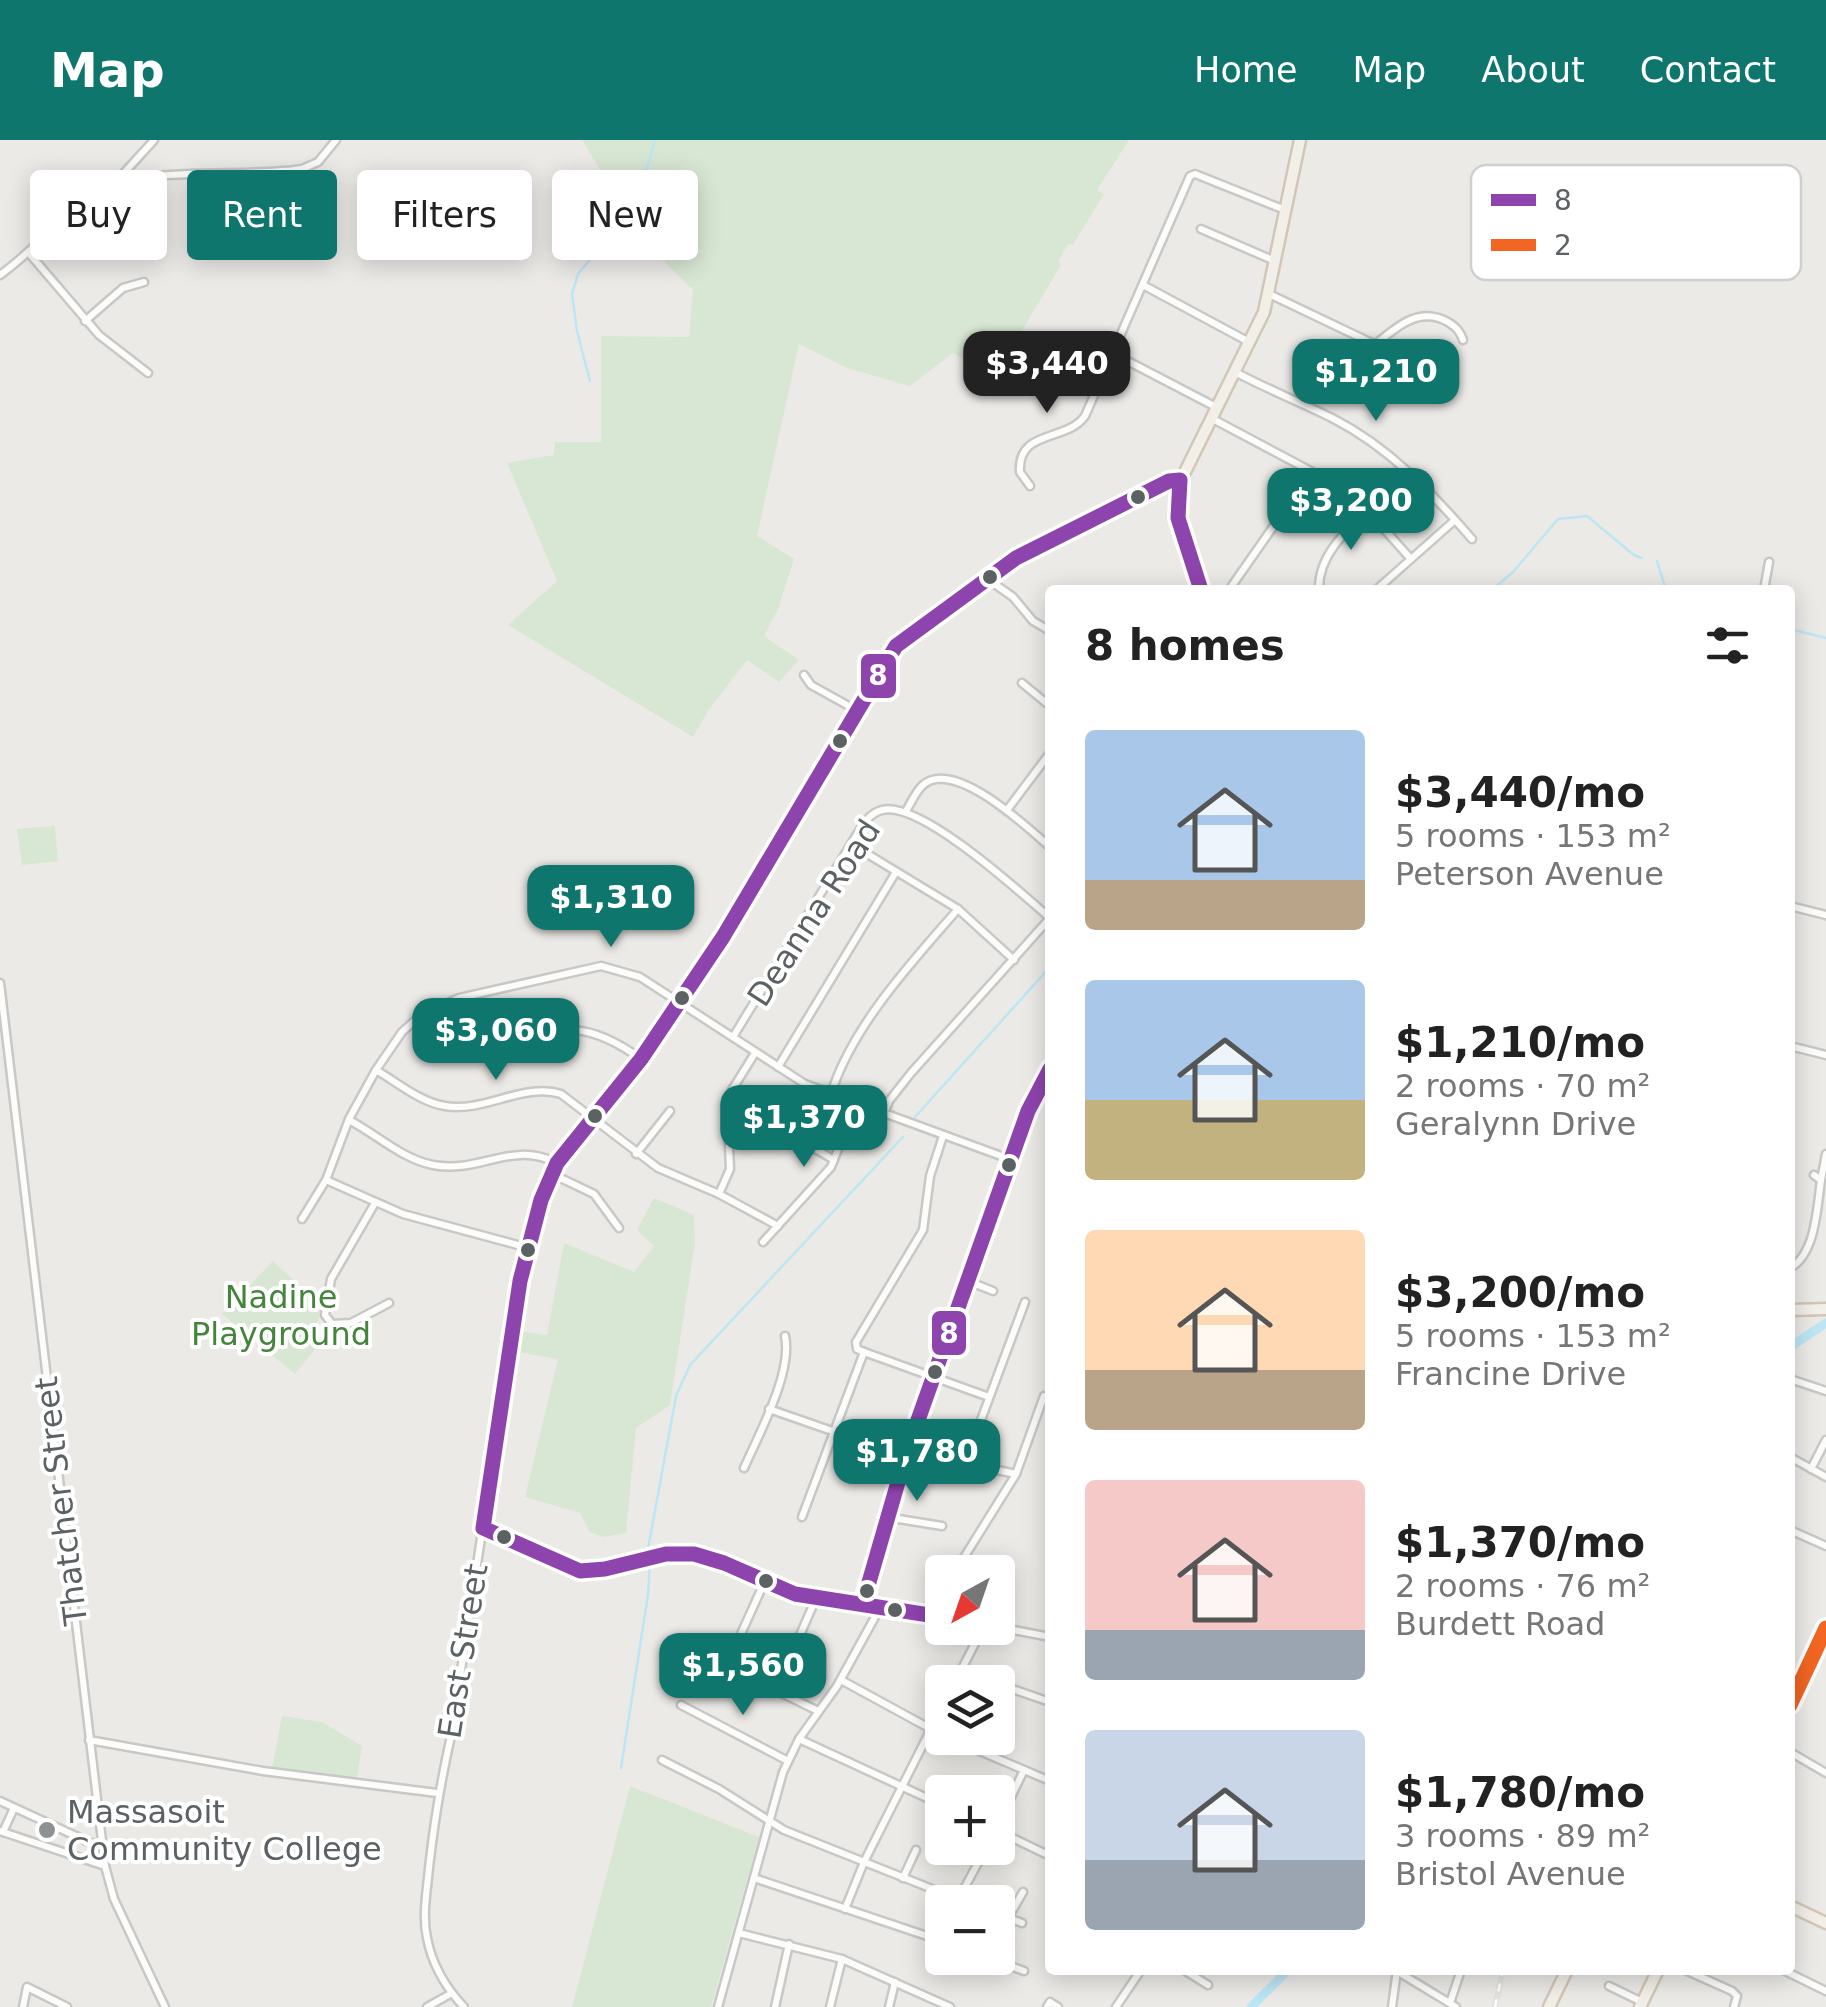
<!DOCTYPE html>
<meta charset="utf-8">
<style>
body{margin:0;font-family:"DejaVu Sans",sans-serif;background:#f2f2f2;color:#222;height:100vh;display:flex;flex-direction:column;font-size:38px;white-space:nowrap}
*{box-sizing:border-box;margin:0}
p{font-size:32px;color:#767676}
.icon{flex:none;width:55px;height:55px;fill:none;stroke:currentColor;stroke-width:2;stroke-linecap:round;stroke-linejoin:round}
.map{position:relative;flex:1;overflow:hidden}
.drawer{position:absolute;left:1045px;top:445px;width:750px;height:1390px;display:flex;flex-direction:column;background:#fff;border-radius:10px;box-shadow:0 5px 25px #0003}
.drawer>*{flex:none}
.hud{position:absolute;left:30px;top:30px;width:865px;height:90px;display:flex;gap:20px}
.needle{width:65px;rotate:220deg}
.fabs{position:absolute;left:925px;top:1415px;display:grid;gap:20px}
.fabs a{display:grid;place-items:center;width:90px;height:90px;border-radius:10px;background:#fff;box-shadow:0 5px 25px #0003;font-size:50px}
.price{position:absolute;translate:-50% -85px;padding:0 22px;border-radius:20px;background:#0f766e;color:#fff;font-size:32px;line-height:65px;filter:drop-shadow(0 2px 5px #0008)}
.price::after{content:'';position:absolute;left:50%;top:60px;width:30px;height:22px;margin-left:-15px;background:inherit;clip-path:polygon(0 0,100% 0,50% 100%)}
.price.current{background:#222;color:#fff}
ul{padding:0;list-style:none}
li{display:flex;align-items:center;gap:30px;height:250px;padding:0 40px}
li span{display:grid;place-items:center;flex:none;width:280px;height:200px;border-radius:10px;color:#555}
li>.icon{margin-inline-start:auto}
span .icon{width:120px;height:120px;fill:#fffc;stroke-width:1}
li b{font-size:42px}
h2{display:flex;justify-content:space-between;align-items:center;height:120px;padding:0 40px;font-size:42px}
.tag{padding:0 35px;border-radius:10px;background:#fff;box-shadow:0 5px 25px #0003;font-size:35px;line-height:90px}
.tag.current{background:#0f766e;color:#fff}
header{display:flex;align-items:center;gap:60px;box-sizing:border-box;height:140px;padding:0 50px;background:#0f766e;color:#fff}
header strong{font-size:48px}
nav{display:flex;gap:55px;margin-inline-start:auto;font-size:35px}
.map>svg:first-child{display:block}
.green{fill:#d8e7d3}
.lines{fill:none;stroke-linecap:round;stroke-linejoin:round}
.stream{stroke:#bce6f4;stroke-width:2.5}
.river{stroke:#bce6f4;stroke-width:9}
.minor-casing{stroke:#c8c8c7;stroke-width:11}
.major-casing{stroke:#d2c6b6;stroke-width:15}
.minor{stroke:#fcfcfb;stroke-width:6}
.major{stroke:#f2eee8;stroke-width:10}
.rail-casing{stroke:#e2e2e1;stroke-width:6}
.rail{stroke:#fff;stroke-width:2.5;stroke-dasharray:8;stroke-linecap:butt}
.bus-1-casing{stroke:#fff;stroke-width:22}
.bus-2-casing{stroke:#fff;stroke-width:22}
.bus-1{stroke:#8e44ad;stroke-width:15}
.bus-2{stroke:#f26522;stroke-width:15}
.bus-dot{fill:#5c6164;stroke:#fff;stroke-width:4}
.poi-dot{fill:#8e9192;stroke:#fff;stroke-width:4}
.labels{text-anchor:middle;stroke-width:8;stroke-linejoin:round;paint-order:stroke}
.street-label{font-size:32px;fill:#5c6164;stroke:#fff}
.park-label{font-size:32px;fill:#44853b;stroke:#fff}
.poi-label{font-size:32px;fill:#5c6164;stroke:#fff;text-anchor:start}
.key{fill:#fff;stroke:#ced0d0;stroke-width:2.5}
.key-label{font-size:28px;fill:#5c6164}
.line-badge{stroke:#fff;stroke-width:4}
.badge-label{font-size:28px;text-anchor:middle;font-weight:bold;fill:#fff}
</style>
<header>
<strong>Map</strong>
<nav><a>Home</a><a>Map</a><a>About</a><a>Contact</a></nav>
</header>
<div class="map">
<svg width="1826" height="1867" viewBox="0 0 1826 1867">
<rect width="100%" height="100%" fill="#eceae7"/>
<g class="green">
<path d="M582,0h547l-32,50 7,4 -31,51 -5,-1 -10,18 3,3 -66,111 -42,-23 -43,33 -63,-18 -48,-24 -42,192 37,23 -16,50 -14,27 35,24 -20,22 -32,-22 -39,51 -15,26 -185,-112 49,-44 -50,-118 47,-8 1,-13h46v-106l88,1 4,-47 -59,-58 2,-4z"/>
<path d="M55,686l3,35 -36,4 -5,-36z"/>
<path d="M654,1058l40,17 1,28 -25,162 -34,23 -10,105 -23,4 -13,-5 -10,-19 -55,-16 33,-138 -42,-7 1,-21 30,4 17,-92 70,29 20,-26 -17,-16z"/>
<path d="M273,1121l28,26 21,3 -7,59 -20,25 -73,-60z"/>
<path d="M282,1576l40,6 40,24 -5,33 -85,-11z"/>
<path d="M630,1646l129,51 -48,170h-139z"/>
</g>
<g class="lines">
<g class="stream">
<path d="M590,241l-13,-50 -5,-37 6,-20 59,-71 18,-63"/>
<path d="M1657,421l9,29"/>
<path d="M1492,450l21,-18 45,-53 29,-3 47,39 8,3"/>
<path d="M1790,489l36,9"/>
<path d="M915,977l135,-150"/>
<path d="M648,1409l28,-153 14,-31 213,-228"/>
<path d="M621,1628l27,-173 2,-33"/>
</g>
<g class="river">
<path d="M1790,1207l36,-24"/>
<path d="M1251,1867l37,-37"/>
</g>
<g class="minor-casing">
<g id="minor">
<path d="M114,44l40,-44"/>
<path d="M1201,89l74,32"/>
<path d="M28,112l71,83 49,38"/>
<path d="M0,135c37,-26 68,-68 109,-88 46,-21 138,-9 193,-18l16,-7 18,-22"/>
<path d="M1143,145l106,57"/>
<path d="M1269,154l109,52 9,16v20"/>
<path d="M85,181l38,-33 21,-6"/>
<path d="M1376,204c21,-18 44,-38 72,-22 8,5 12,9 15,18"/>
<path d="M1114,214l102,53"/>
<path d="M1235,232c32,17 65,30 97,46 57,29 99,74 140,121"/>
<path d="M1211,278l126,67 31,26 42,47"/>
<path d="M1030,346l-10,-14c-3,-43 47,-30 65,-56l105,-240 5,-2 90,36"/>
<path d="M986,438l27,19 20,24 17,10"/>
<path d="M1229,450l44,-63"/>
<path d="M1319,450c-1,-33 25,-58 49,-79"/>
<path d="M1376,450l79,-70"/>
<path d="M1764,450l5,-28"/>
<path d="M804,535l7,10 45,25"/>
<path d="M1022,543l28,23"/>
<path d="M1007,670l43,-57"/>
<path d="M906,671c5,-8 10,-20 17,-26 31,-27 104,42 127,62"/>
<path d="M851,704l107,65 56,51"/>
<path d="M1790,766l36,9"/>
<path d="M0,843l105,883 9,33 51,108"/>
<path d="M421,875c9,13 15,29 31,35 13,4 26,0 39,-4 66,-17 91,-30 150,13"/>
<path d="M733,897l118,-193c8,-12 15,-30 31,-34 38,-10 138,82 168,108"/>
<path d="M1790,906l36,9"/>
<path d="M778,927l118,-195"/>
<path d="M376,930c22,13 44,32 69,36 39,7 79,-24 116,-12l97,74 61,26 59,32"/>
<path d="M831,954c21,-68 81,-132 127,-185"/>
<path d="M884,974l5,-13 22,-28 139,-155"/>
<path d="M349,980c27,14 53,39 84,45 48,9 77,-25 124,-2"/>
<path d="M730,996c43,-5 67,0 104,24"/>
<path d="M636,1014l34,-43"/>
<path d="M552,1034l42,20 25,34"/>
<path d="M326,1040l77,34 126,34"/>
<path d="M1821,1040l5,-26"/>
<path d="M719,1054l11,-25 -3,-71 28,-45"/>
<path d="M375,1063l-44,76 -6,36 7,9 19,-1 38,-20"/>
<path d="M302,1079l24,-39 23,-61 27,-49 26,-38 19,-17 38,-17 142,-32 39,11 165,107 207,76"/>
<path d="M763,1102l68,-75 25,-63"/>
<path d="M1790,1128c26,-14 27,-61 31,-88l-7,-5"/>
<path d="M968,1141l25,10"/>
<path d="M864,1212l-7,-3 -1,-7 67,-112 7,-54 13,-40"/>
<path d="M864,1212l125,45"/>
<path d="M1790,1239l36,12"/>
<path d="M769,1269l92,32 155,33"/>
<path d="M978,1288l47,-126"/>
<path d="M1790,1317l36,20"/>
<path d="M744,1328c15,-34 49,-96 41,-132"/>
<path d="M1811,1329l15,-29"/>
<path d="M802,1377l62,-165"/>
<path d="M886,1377l56,9"/>
<path d="M483,1388l97,43c34,1 65,-18 99,-18 41,-1 78,31 116,41l147,23"/>
<path d="M1790,1390l36,16"/>
<path d="M955,1432l61,-98 28,-78"/>
<path d="M863,1463l44,-152 121,-340 22,-42"/>
<path d="M998,1487l52,10"/>
<path d="M694,1510l124,61"/>
<path d="M727,1525l37,-82"/>
<path d="M841,1540l101,55"/>
<path d="M955,1542l28,-54"/>
<path d="M998,1544l52,18"/>
<path d="M776,1550l41,-94"/>
<path d="M681,1565l107,56"/>
<path d="M949,1598l101,43"/>
<path d="M799,1599l143,66"/>
<path d="M89,1600l174,31 174,22"/>
<path d="M1790,1612l36,21"/>
<path d="M662,1620l57,29 65,41 181,72"/>
<path d="M0,1661l91,42 11,1"/>
<path d="M998,1684l26,-54"/>
<path d="M0,1691l105,35"/>
<path d="M998,1691l52,25"/>
<path d="M3,1692l11,-24"/>
<path d="M754,1738l188,63"/>
<path d="M903,1738l13,-28"/>
<path d="M958,1760l28,-52"/>
<path d="M845,1769l19,-47 78,-155"/>
<path d="M998,1774l24,9"/>
<path d="M1008,1778l15,-26"/>
<path d="M739,1793l103,26 108,48"/>
<path d="M989,1818l35,13"/>
<path d="M1184,1830l24,15"/>
<path d="M1395,1830l61,37"/>
<path d="M1685,1830l47,21 5,5 -3,11"/>
<path d="M1783,1830l43,21"/>
<path d="M1609,1846l33,16"/>
<path d="M1450,1863l11,-33"/>
<path d="M23,1867l4,-20 40,20"/>
<path d="M427,1867l25,-14"/>
<path d="M464,1867c-18,-19 -32,-43 -37,-69 -5,-23 0,-47 2,-70 5,-45 12,-88 22,-132 16,-104 32,-207 47,-310 11,-78 22,-200 62,-267l81,-100 82,-122 173,-291 120,-88 144,-75 20,-3"/>
<path d="M718,1867l65,-235 16,-33 38,-53 44,-80"/>
<path d="M775,1867l14,-63"/>
<path d="M830,1867l12,-48"/>
<path d="M889,1867l6,-25"/>
<path d="M1047,1867l3,-5 8,5"/>
<path d="M1116,1867l25,-37"/>
<path d="M1392,1867l5,-37"/>
</g>
</g>
<g class="major-casing">
<g id="major">
<path d="M1201,450l-22,-67 -1,-37 86,-174 36,-172"/>
<path d="M1790,1170l36,-1"/>
<path d="M1790,1565l36,-77"/>
<path d="M1790,1766l36,17"/>
<path d="M1549,1867l18,-37"/>
<path d="M1640,1867l18,-37"/>
</g>
</g>
<use href="#minor" class="minor"/>
<use href="#major" class="major"/>
<g class="rail-casing">
<path id="rail" d="M1495,1867l8,-37"/>
</g>
<use href="#rail" class="rail"/>
<g class="bus-1-casing">
<g id="bus-1">
<path d="M863,1463l44,-152 121,-340 22,-42"/>
<path d="M942,1477l-147,-23 -71,-31 -30,-9h-28l-61,15 -25,2 -97,-43 37,-247 21,-81 16,-37 84,-104 82,-122 173,-291 120,-88 153,-77 11,-1 -2,38 23,72"/>
</g>
</g>
<g class="bus-2-casing">
<path id="bus-2" d="M1790,1565l36,-77"/>
</g>
<use href="#bus-1" class="bus-1"/>
<use href="#bus-2" class="bus-2"/>
</g>
<g class="bus-dot">
<circle cx="1138" cy="357" r="9"/>
<circle cx="990" cy="437" r="9"/>
<circle cx="840" cy="601" r="9"/>
<circle cx="682" cy="858" r="9"/>
<circle cx="595" cy="976" r="9"/>
<circle cx="1009" cy="1025" r="9"/>
<circle cx="528" cy="1110" r="9"/>
<circle cx="935" cy="1232" r="9"/>
<circle cx="504" cy="1397" r="9"/>
<circle cx="766" cy="1441" r="9"/>
<circle cx="867" cy="1451" r="9"/>
<circle cx="895" cy="1470" r="9"/>
</g>
<circle class="poi-dot" cx="47" cy="1690" r="10"/>
<g class="labels">
<g class="street-label">
<text transform="translate(814 773) rotate(-57)" y="11">Deanna Road</text>
<text transform="translate(61 1361) rotate(-97)" y="11">Thatcher Street</text>
<text transform="translate(463 1511) rotate(-81)" y="11">East Street</text>
</g>
<g class="park-label">
<text x="281" y="1168">Nadine<tspan x="281" dy="37">Playground</tspan></text>
</g>
<g class="poi-label">
<text x="67" y="1683">Massasoit<tspan x="67" dy="37">Community College</tspan></text>
</g>
</g>
<rect x="1471" y="25" width="330" height="115" rx="15" class="key"/>
<rect x="1491" y="54" width="45" height="12" fill="#8e44ad"/>
<rect x="1491" y="99" width="45" height="12" fill="#f26522"/>
<g class="key-label">
<text x="1554" y="70">8</text>
<text x="1554" y="115">2</text>
</g>
<g class="line-badge">
<rect x="859" y="512" width="39" height="48" rx="10" fill="#8e44ad"/>
<rect x="930" y="1169" width="38" height="48" rx="10" fill="#8e44ad"/>
</g>
<g class="badge-label">
<text x="878" y="545">8</text>
<text x="949" y="1203">8</text>
</g>
</svg>
<div class="fabs">
<a><svg class="needle" viewBox="-14 -14 28 28"><path d="M0-13l5 13h-10z" fill="#e53935"/><path d="M0 13l5-13h-10z" fill="#767676"/></svg></a>
<a><svg class="icon" aria-label="layers" viewBox="0 0 24 24"><path d="M12 4l9 5-9 5-9-5zM3 14l9 5 9-5"/></svg></a>
<a>+</a>
<a>−</a>
</div>
<b class="price current" style="left:1047px;top:276px">$3,440</b>
<b class="price" style="left:1376px;top:284px">$1,210</b>
<b class="price" style="left:1351px;top:413px">$3,200</b>
<b class="price" style="left:611px;top:810px">$1,310</b>
<b class="price" style="left:496px;top:943px">$3,060</b>
<b class="price" style="left:804px;top:1030px">$1,370</b>
<b class="price" style="left:917px;top:1364px">$1,780</b>
<b class="price" style="left:743px;top:1578px">$1,560</b>
<div class="hud">
<a class="tag">Buy</a>
<a class="tag current">Rent</a>
<a class="tag">Filters</a>
<a class="tag">New</a>
</div>
<section class="drawer">
<h2>8 homes<svg class="icon" aria-label="filters" viewBox="0 0 24 24"><path d="M4 7h16M4 17h16"/><circle cx="9" cy="7" r="2"/><circle cx="15" cy="17" r="2"/></svg></h2>
<ul>
<li><span style="background:linear-gradient(#a9c7e8 75%,#b9a48a 0)"><svg class="icon" aria-label="home" viewBox="0 0 24 24"><path d="M3 11l9-7 9 7M6 9v11h12V9"/></svg></span><div><b>$3,440/mo</b><p>5 rooms · 153 m²</p><p>Peterson Avenue</p></div></li>
<li><span style="background:linear-gradient(#a9c7e8 60%,#c2b280 0)"><svg class="icon" aria-label="home" viewBox="0 0 24 24"><path d="M3 11l9-7 9 7M6 9v11h12V9"/></svg></span><div><b>$1,210/mo</b><p>2 rooms · 70 m²</p><p>Geralynn Drive</p></div></li>
<li><span style="background:linear-gradient(#ffd9b3 70%,#b9a48a 0)"><svg class="icon" aria-label="home" viewBox="0 0 24 24"><path d="M3 11l9-7 9 7M6 9v11h12V9"/></svg></span><div><b>$3,200/mo</b><p>5 rooms · 153 m²</p><p>Francine Drive</p></div></li>
<li><span style="background:linear-gradient(#f6c9c9 75%,#9aa5b1 0)"><svg class="icon" aria-label="home" viewBox="0 0 24 24"><path d="M3 11l9-7 9 7M6 9v11h12V9"/></svg></span><div><b>$1,370/mo</b><p>2 rooms · 76 m²</p><p>Burdett Road</p></div></li>
<li><span style="background:linear-gradient(#c9d6e8 65%,#9aa5b1 0)"><svg class="icon" aria-label="home" viewBox="0 0 24 24"><path d="M3 11l9-7 9 7M6 9v11h12V9"/></svg></span><div><b>$1,780/mo</b><p>3 rooms · 89 m²</p><p>Bristol Avenue</p></div></li>
</ul>
</section>
</div>
